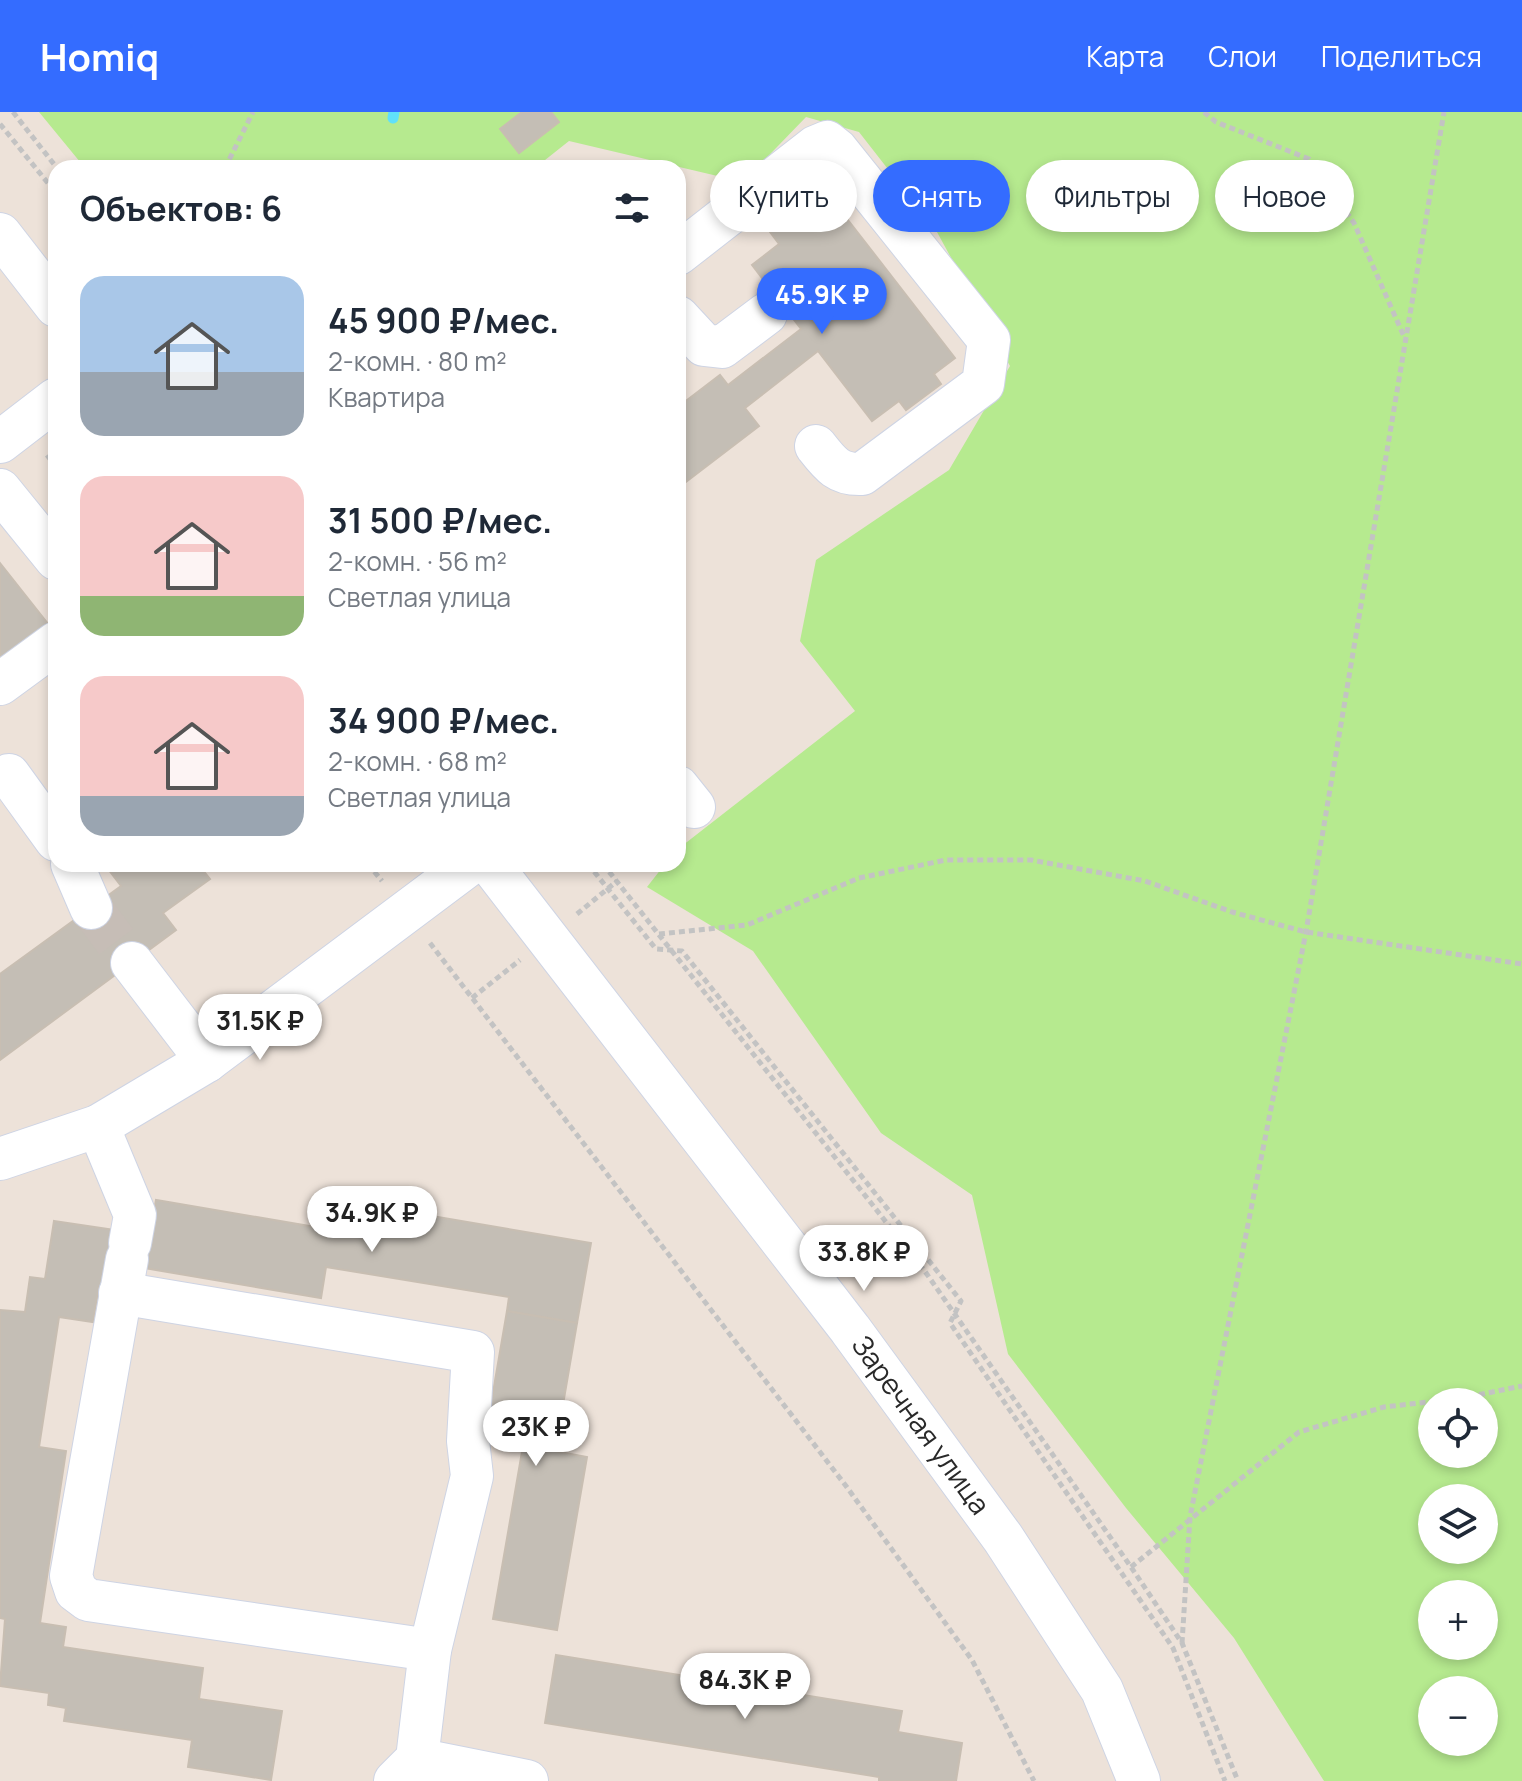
<!DOCTYPE html>
<html lang="ru">
<meta charset="utf-8">
<style>
body{margin:0;font-family:Manrope,sans-serif;background:#f2f2f3;color:#1f2937;height:100vh;display:flex;flex-direction:column;font-size:30px;white-space:nowrap}
*{box-sizing:border-box;margin:0}
p{font-size:26px;color:#747a83}
.icon{flex:none;width:44px;height:44px;fill:none;stroke:currentColor;stroke-width:2;stroke-linecap:round;stroke-linejoin:round}
.map{position:relative;flex:1;overflow:hidden}
.sheet{position:absolute;left:48px;top:48px;width:638px;height:712px;display:flex;flex-direction:column;background:#fff;border-radius:24px;box-shadow:0 4px 12px #0003}
.sheet>*{flex:none}
.guide{position:absolute;left:710px;top:48px;width:692px;height:72px;display:flex;gap:16px}
.tools{position:absolute;left:1418px;top:1276px;display:grid;gap:16px}
.tools a{display:grid;place-items:center;width:80px;height:80px;border-radius:50%;background:#fff;box-shadow:0 4px 12px #0003;font-size:40px}
.price{position:absolute;translate:-50% -68px;padding:0 18px;border-radius:28px;background:#fff;color:#222;font-size:26px;line-height:52px;filter:drop-shadow(0 2px 4px #0008)}
.price::after{content:'';position:absolute;left:50%;top:48px;width:24px;height:18px;margin-left:-12px;background:inherit;clip-path:polygon(0 0,100% 0,50% 100%)}
.price.on{background:#346cff;color:#fff}
ul{padding:0;list-style:none}
li{display:flex;align-items:center;gap:24px;height:200px;padding:0 32px}
li span{display:grid;place-items:center;flex:none;width:224px;height:160px;border-radius:24px;color:#555}
li>.icon{margin-inline-start:auto}
span .icon{width:96px;height:96px;fill:#fffc;stroke-width:1}
li b{font-size:34px}
h2{display:flex;justify-content:space-between;align-items:center;height:96px;padding:0 32px;font-size:34px}
.chip{padding:0 28px;border-radius:36px;background:#fff;box-shadow:0 4px 12px #0003;font-size:28px;line-height:72px}
.chip.on{background:#346cff;color:#fff}
header{display:flex;align-items:center;gap:48px;box-sizing:border-box;height:112px;padding:0 40px;background:#346cff;color:#fff}
header strong{font-size:38px}
nav{display:flex;gap:44px;margin-inline-start:auto;font-size:28px}
.map>svg:first-child{display:block}
.green{fill:#b6ea8f;fill-rule:evenodd}
.lines{fill:none;stroke-linecap:round;stroke-linejoin:round}
.stream{stroke:#60e0fa;stroke-width:11}
.building{fill:#c4beb5;stroke:#c8beb2;stroke-width:2}
.minor-tunnel{stroke:#c6bdb6;stroke-width:42;stroke-dasharray:42 21;stroke-linecap:butt}
.minor-casing{stroke:#ced4e4;stroke-width:44}
.path{stroke:#c3c3c3;stroke-width:5;stroke-dasharray:6 4;stroke-linecap:butt}
.minor{stroke:#fff;stroke-width:42}
.labels{text-anchor:middle;stroke-width:6;stroke-linejoin:round;paint-order:stroke}
.street-label{font-size:28px;fill:#292929;stroke:#fff}
</style>
<header>
<strong>Homiq</strong>
<nav><a>Карта</a><a>Слои</a><a>Поделиться</a></nav>
</header>
<div class="map">
<svg width="1522" height="1669" viewBox="0 0 1522 1669">
<rect width="100%" height="100%" fill="#ede2d9"/>
<path class="green" d="M39,0h1483v1669h-198l-90,-143 -108,-130 -118,-154 -36,-159 -91,-62 -128,-182 -106,-64 18,-23h13v-15l177,-138 -55,-70 16,-81 133,-90 61,-104 -73,-134 -78,-100 -53,-15 -63,65 -174,-41 -34,27h-450zM1432,1290h52v52h-52zM1432,1386h52v52h-52zM1432,1482h52v52h-52zM1432,1578h52v52h-52z"/>
<g class="lines">
<path class="stream" d="M393,6l1,-6"/>
</g>
<g class="building">
<path d="M522,0h29l8,10 -40,31 -19,-24z"/>
<path d="M834,90l121,156 -21,16 7,10 -35,26 -7,-9 -27,20 -54,-70 -73,57 14,18 -81,62v-81l42,-32 8,10 73,-56 -49,-64 27,-21 -9,-12 32,-24 9,12z"/>
<path d="M0,451l49,62 -49,39z"/>
<path d="M198,752l12,15 -47,34 13,17 -176,130v-86l121,-88 -16,-21z"/>
<path d="M332,1087l259,44 -14,80 -70,-12 2,-14 -183,-30 -5,31 -177,-30 12,-68 171,29z"/>
<path d="M54,1109l68,10 -7,58 -16,-2 -6,35 -34,-5 -20,130 27,4 -26,172 26,4 -3,20 140,21 -4,31 83,12 -11,69 -83,-13 4,-27 -128,-19 2,-13 -18,-3 1,-12 -49,-7 5,-67 -5,-1v-308l25,2 5,-35 15,2z"/>
<path d="M507,1199l70,12 -22,128 32,6 -30,173 -64,-11 30,-173 -38,-7z"/>
<path d="M556,1543l346,56 -4,21 64,11 -6,38h-77v-4l-334,-54z"/>
</g>
<g class="lines">
<path class="minor-tunnel" d="M91,796l41,55"/>
<g class="minor-casing">
<g id="minor">
<path d="M0,122l56,72"/>
<path d="M678,142l137,-107 12,-5 10,8 152,190 -6,44 -121,90c-24,1 -32,-10 -46,-28"/>
<path d="M678,205l26,28 18,2 44,-33"/>
<path d="M0,330l56,-43"/>
<path d="M0,378l56,69"/>
<path d="M0,572l56,-41"/>
<path d="M9,663l47,65"/>
<path d="M678,675l16,20"/>
<path d="M72,752l19,44"/>
<path d="M490,752l360,465 153,209 99,152 37,91"/>
<path d="M132,851l75,98"/>
<path d="M98,1014l37,89 -5,28"/>
<path d="M0,1047l98,-33 109,-65 263,-197"/>
<path d="M127,1147l-56,317 5,15 12,9 342,50"/>
<path d="M120,1181l353,59 -5,89 4,35 -42,174 -13,109 -22,22"/>
<path d="M417,1647l110,22"/>
</g>
</g>
<g class="path">
<path d="M13,0l44,56"/>
<path d="M1204,0l12,10 93,37 45,64 52,118"/>
<path d="M0,12l56,69"/>
<path d="M225,56l28,-56"/>
<path d="M47,343l9,12"/>
<path d="M368,752l14,17"/>
<path d="M588,752l68,85 26,2 279,350 -11,22 223,325 52,133"/>
<path d="M603,752l321,406 207,297 51,76 56,138"/>
<path d="M577,802l40,-33"/>
<path d="M659,822l88,-9 112,-47 87,-18h85l114,21 87,31 74,20 216,32"/>
<path d="M430,831l416,543 126,174 62,121"/>
<path d="M472,886l48,-38"/>
<path d="M1131,1455l168,-135 85,-25 79,-9 59,-12"/>
<path d="M1182,1531l8,-126 116,-585 138,-820"/>
</g>
<use href="#minor" class="minor"/>
</g>
<g class="labels">
<g class="street-label">
<text transform="translate(921 1313) rotate(54)" y="10">Заречная улица</text>
</g>
</g>
</svg>
<div class="tools">
<a><svg class="icon" aria-label="locate" viewBox="0 0 24 24"><circle cx="12" cy="12" r="6"/><path d="M12 2v4M12 18v4M2 12h4M18 12h4"/></svg></a>
<a><svg class="icon" aria-label="layers" viewBox="0 0 24 24"><path d="M12 4l9 5-9 5-9-5zM3 14l9 5 9-5"/></svg></a>
<a>+</a>
<a>−</a>
</div>
<b class="price on" style="left:822px;top:224px">45.9K ₽</b>
<b class="price" style="left:260px;top:950px">31.5K ₽</b>
<b class="price" style="left:372px;top:1142px">34.9K ₽</b>
<b class="price" style="left:864px;top:1181px">33.8K ₽</b>
<b class="price" style="left:536px;top:1356px">23K ₽</b>
<b class="price" style="left:745px;top:1609px">84.3K ₽</b>
<div class="guide">
<a class="chip">Купить</a>
<a class="chip on">Снять</a>
<a class="chip">Фильтры</a>
<a class="chip">Новое</a>
</div>
<section class="sheet">
<h2>Объектов: 6<svg class="icon" aria-label="filters" viewBox="0 0 24 24"><path d="M4 7h16M4 17h16"/><circle cx="9" cy="7" r="2"/><circle cx="15" cy="17" r="2"/></svg></h2>
<ul>
<li><span style="background:linear-gradient(#a9c7e8 60%,#9aa5b1 0)"><svg class="icon" aria-label="home" viewBox="0 0 24 24"><path d="M3 11l9-7 9 7M6 9v11h12V9"/></svg></span><div><b>45 900 ₽/мес.</b><p>2-комн. · 80 m²</p><p>Квартира</p></div></li>
<li><span style="background:linear-gradient(#f6c9c9 75%,#8fb573 0)"><svg class="icon" aria-label="home" viewBox="0 0 24 24"><path d="M3 11l9-7 9 7M6 9v11h12V9"/></svg></span><div><b>31 500 ₽/мес.</b><p>2-комн. · 56 m²</p><p>Светлая улица</p></div></li>
<li><span style="background:linear-gradient(#f6c9c9 75%,#9aa5b1 0)"><svg class="icon" aria-label="home" viewBox="0 0 24 24"><path d="M3 11l9-7 9 7M6 9v11h12V9"/></svg></span><div><b>34 900 ₽/мес.</b><p>2-комн. · 68 m²</p><p>Светлая улица</p></div></li>
</ul>
</section>
</div>
